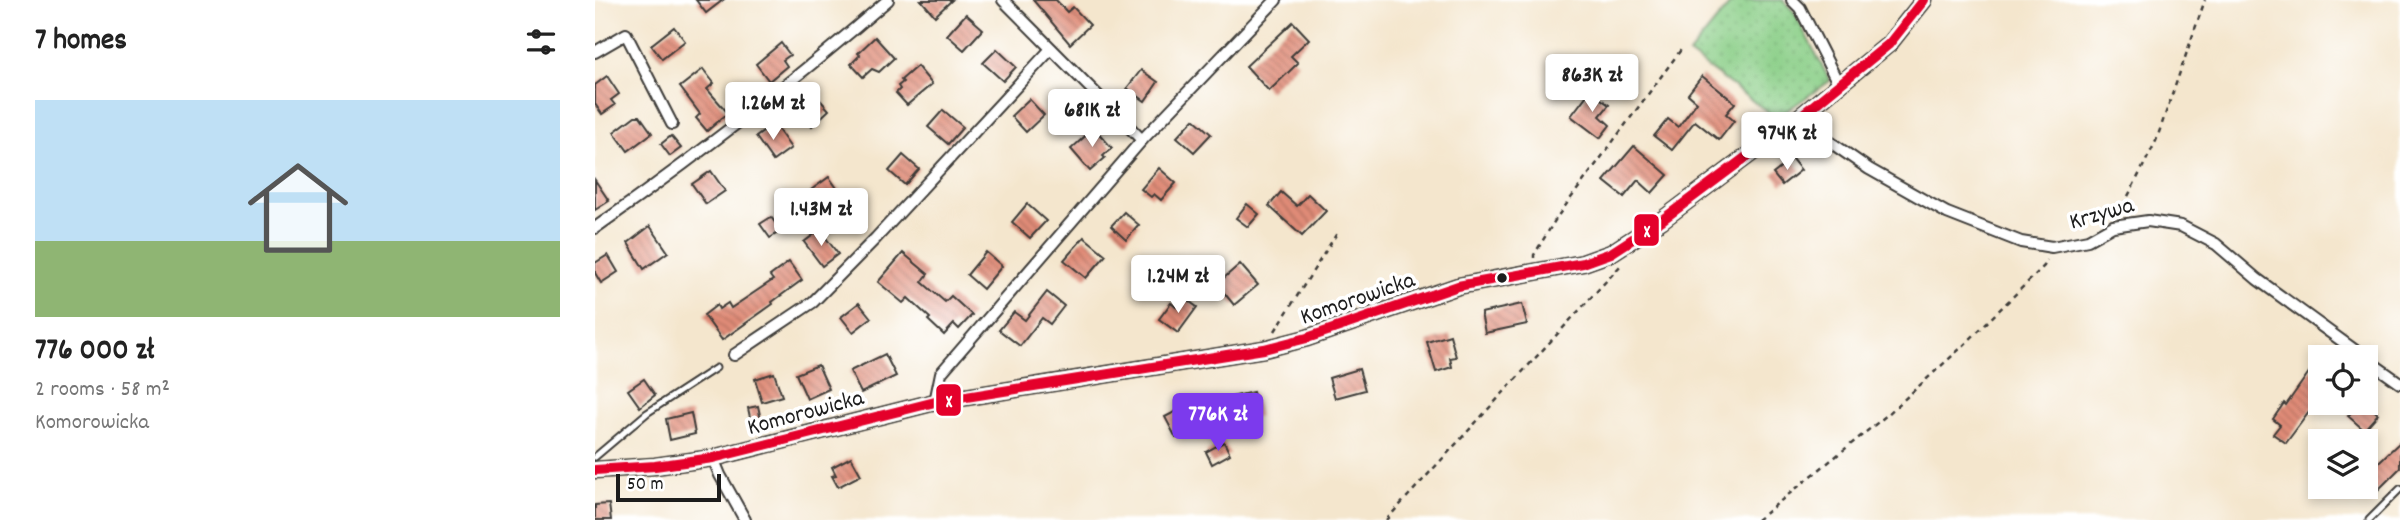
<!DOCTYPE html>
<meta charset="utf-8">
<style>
body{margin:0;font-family:Dekko,sans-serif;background:#f6f6f6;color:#222;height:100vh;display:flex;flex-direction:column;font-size:26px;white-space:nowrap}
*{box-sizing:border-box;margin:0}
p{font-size:23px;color:#767676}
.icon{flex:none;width:38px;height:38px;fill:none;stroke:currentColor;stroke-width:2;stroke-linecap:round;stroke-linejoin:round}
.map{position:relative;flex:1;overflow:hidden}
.sheet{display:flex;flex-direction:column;background:#fff;width:595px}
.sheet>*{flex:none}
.buttons{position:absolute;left:1713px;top:345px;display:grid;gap:14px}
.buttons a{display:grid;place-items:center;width:70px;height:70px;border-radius:0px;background:#fff;box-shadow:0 4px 10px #0003;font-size:35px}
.scale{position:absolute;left:21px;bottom:18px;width:105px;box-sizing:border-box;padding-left:7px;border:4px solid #1c1c1c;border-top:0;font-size:19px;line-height:24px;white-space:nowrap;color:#1c1c1c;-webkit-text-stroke:5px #fff;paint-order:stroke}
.price{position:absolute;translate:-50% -60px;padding:0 16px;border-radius:7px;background:#fff;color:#222;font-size:23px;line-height:46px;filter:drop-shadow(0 2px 4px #0008)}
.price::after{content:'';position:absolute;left:50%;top:42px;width:21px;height:16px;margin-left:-10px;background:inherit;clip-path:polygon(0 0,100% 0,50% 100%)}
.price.current{background:#7c3aed;color:#fff}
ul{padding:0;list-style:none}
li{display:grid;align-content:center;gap:14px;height:371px;padding:0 35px}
li span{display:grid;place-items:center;height:217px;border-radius:0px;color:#555}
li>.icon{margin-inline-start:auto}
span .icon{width:126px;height:126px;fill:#fffc;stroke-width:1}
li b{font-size:30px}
h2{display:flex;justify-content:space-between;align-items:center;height:84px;padding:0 35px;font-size:30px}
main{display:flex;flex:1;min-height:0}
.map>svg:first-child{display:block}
.grass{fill:url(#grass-dots);stroke:#547652;stroke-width:2}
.building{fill:url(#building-back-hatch)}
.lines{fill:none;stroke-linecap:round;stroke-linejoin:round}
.lane-casing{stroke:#3c3a37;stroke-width:9}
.street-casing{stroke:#3c3a37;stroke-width:14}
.secondary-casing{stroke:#3c3a37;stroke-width:19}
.path{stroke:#3c3a37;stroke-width:2.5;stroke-dasharray:5 5;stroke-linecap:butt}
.lane{stroke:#fff;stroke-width:5}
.street{stroke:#fff;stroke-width:10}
.secondary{stroke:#f6e9c3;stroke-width:16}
.bus-1-casing{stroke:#fff;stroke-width:16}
.bus-1{stroke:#e4002b;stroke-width:10}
.bus-dot{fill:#1c1c1c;stroke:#fff;stroke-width:2.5}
.labels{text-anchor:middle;stroke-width:7;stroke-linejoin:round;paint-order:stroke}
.street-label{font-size:24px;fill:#1c1c1c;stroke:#fff}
.line-badge{stroke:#fff;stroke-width:2.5}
.badge-label{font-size:19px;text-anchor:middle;font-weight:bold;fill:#fff}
</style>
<main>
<section class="sheet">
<h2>7 homes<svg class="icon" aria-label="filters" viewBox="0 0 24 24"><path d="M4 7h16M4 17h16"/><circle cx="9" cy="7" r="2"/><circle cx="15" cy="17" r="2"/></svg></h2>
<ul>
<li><span style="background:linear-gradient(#bfe0f5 65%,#8fb573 0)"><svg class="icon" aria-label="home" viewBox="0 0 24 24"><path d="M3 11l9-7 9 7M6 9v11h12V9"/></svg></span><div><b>776 000 zł</b><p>2 rooms · 58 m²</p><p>Komorowicka</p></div></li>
</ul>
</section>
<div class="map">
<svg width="1805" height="520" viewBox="0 0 1805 520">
<defs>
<pattern id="grass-dots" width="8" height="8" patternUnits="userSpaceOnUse" patternTransform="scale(1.75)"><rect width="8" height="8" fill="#8bcf88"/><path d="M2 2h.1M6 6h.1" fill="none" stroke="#77b175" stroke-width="1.8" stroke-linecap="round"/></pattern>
<pattern id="building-back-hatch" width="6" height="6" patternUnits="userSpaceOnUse" patternTransform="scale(1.75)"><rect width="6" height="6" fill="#e08b77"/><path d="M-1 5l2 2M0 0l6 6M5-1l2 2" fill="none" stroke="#b57161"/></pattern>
</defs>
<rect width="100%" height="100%" fill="#fff"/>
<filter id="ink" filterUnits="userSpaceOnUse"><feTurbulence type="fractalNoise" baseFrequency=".0143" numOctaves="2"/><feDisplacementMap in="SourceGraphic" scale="14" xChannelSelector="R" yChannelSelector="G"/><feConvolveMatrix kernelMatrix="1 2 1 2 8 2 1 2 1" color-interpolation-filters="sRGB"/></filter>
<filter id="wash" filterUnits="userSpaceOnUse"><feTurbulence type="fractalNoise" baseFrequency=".00686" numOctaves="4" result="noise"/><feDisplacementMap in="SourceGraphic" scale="28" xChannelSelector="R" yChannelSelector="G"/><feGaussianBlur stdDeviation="1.57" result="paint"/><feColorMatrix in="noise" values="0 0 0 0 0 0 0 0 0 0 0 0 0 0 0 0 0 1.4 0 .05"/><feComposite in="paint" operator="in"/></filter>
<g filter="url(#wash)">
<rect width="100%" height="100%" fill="#f4e6cd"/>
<path class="grass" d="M1138,0h50l11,12 36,69 -54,37 -87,-64z"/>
<g id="blocks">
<g class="building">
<path d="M101,0h27l-17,13z"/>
<path d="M326,0h31l-17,16z"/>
<path d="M438,0h23l11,12 6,-5 17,18 -20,19z"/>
<path d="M371,14l17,15 -19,21 -17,-15z"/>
<path d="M698,22l16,17 -18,17 7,7 -29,28 -23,-25z"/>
<path d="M79,27l11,14 -23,18 -11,-14z"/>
<path d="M280,37l19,21 -15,14 -7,-3 -9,8 -12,-13 9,-9 -2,-2z"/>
<path d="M186,43l9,12 -7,5 4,6 -18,15 -13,-17z"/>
<path d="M402,49l19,18 -13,14 -20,-18z"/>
<path d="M322,66l15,18 -25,21 -11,-12 4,-4 -2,-3 5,-4 -2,-2z"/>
<path d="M108,69l11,14 -7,6 21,24 -21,18 -11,-13 4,-4 -20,-27z"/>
<path d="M546,70l17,12 -13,19 -18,-13z"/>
<path d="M12,76l12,18 -8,6 4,5 -13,9 -7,-10v-19z"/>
<path d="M1107,76l33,27 -9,11 8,7 -15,19 -24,-19 -23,29 -18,-14 14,-17 10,8 19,-25 -9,-8z"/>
<path d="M217,91l17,19 -17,16 -17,-20z"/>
<path d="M995,91l19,14 -9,11 10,9 -10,13 -29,-22z"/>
<path d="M434,99l15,16 -18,17 -15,-16z"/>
<path d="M348,110l20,17 -15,17 -20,-17z"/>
<path d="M40,116h5l12,17 -24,18 -14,-19z"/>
<path d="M599,119l17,15 -17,18 -17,-15z"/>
<path d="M179,124l17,24 -18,13 -17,-24z"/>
<path d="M499,128l18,20 -9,8 2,2 -15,13 -19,-22z"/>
<path d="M76,136l10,12 -11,8 -9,-12z"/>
<path d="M1039,146l34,29 -16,18 -14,-13 -14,17 -20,-16z"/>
<path d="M308,155l16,14 -14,16 -16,-14z"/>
<path d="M1197,159l9,11 -19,15 -9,-11z"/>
<path d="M564,168l17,15 -15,17 -7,-6 -3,3 -10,-8z"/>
<path d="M116,171l14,20 -19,13 -14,-20z"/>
<path d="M234,177l15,21 -18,12 -15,-20z"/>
<path d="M0,180l14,21 -14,9z"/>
<path d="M686,192l16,14 11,-12 18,17 -24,25 -33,-30z"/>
<path d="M432,204l19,17 -16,17 -18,-16z"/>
<path d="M652,204l12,10 -11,13 -12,-9z"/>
<path d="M529,212l15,13 -13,15 -15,-14z"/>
<path d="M176,217l10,14 -11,7 -10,-14z"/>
<path d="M55,226l18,26 -24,17 -16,-26z"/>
<path d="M225,230l18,24 -16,12 -18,-24z"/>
<path d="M489,237l22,18 -20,23 -22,-18z"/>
<path d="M391,252l16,14 -19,23 -16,-14z"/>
<path d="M308,253l25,21 -6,8 23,20 6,-6 21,19 -13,14 -5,-5 -10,11 -16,-15 2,-2 -22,-20 -5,5 -25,-21z"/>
<path d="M13,255l10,17 -17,11 -6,-10v-10z"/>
<path d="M194,262l13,18 -30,22 1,2 -51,36 -18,-25 13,-10 2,4 9,-6 3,5 42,-28 -3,-4z"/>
<path d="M645,264l18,21 -24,20 -17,-21z"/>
<path d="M452,292l17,14 -14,18 -8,-6 -22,28 -21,-16 15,-18 11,8z"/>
<path d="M588,297l14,10 -19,26 -19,-14 12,-16 5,4z"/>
<path d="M264,303l12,15 -18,14 -12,-15z"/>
<path d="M927,304l5,20 -42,9 -4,-20z"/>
<path d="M855,335l6,22 -6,1 2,9 -16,5 -9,-30z"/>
<path d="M290,354l11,22 -35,17 -11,-22z"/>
<path d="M223,365l11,24 -22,10 -11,-25z"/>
<path d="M1717,368l9,6v22l-35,47 -13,-9 7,-9 -7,-6 11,-16 2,2z"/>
<path d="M764,369l6,21 -30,8 -6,-20z"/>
<path d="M179,373l8,23 -20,6 -7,-23z"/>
<path d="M49,379l11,16 -15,12 -12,-17z"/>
<path d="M658,392l6,24 -26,7 -6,-25z"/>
<path d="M1765,402h5l13,12 -14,16 -16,-14z"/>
<path d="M595,404l11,22 -25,12 -11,-21z"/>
<path d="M163,406l3,14 -10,2 -3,-14z"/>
<path d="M96,413l4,21 -25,6 -4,-21z"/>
<path d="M629,442l6,12 -18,10 -6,-12z"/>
<path d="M1805,442v26l-26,26 -8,-9v-11z"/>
<path d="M256,457l10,18 -23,12 -6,-11 4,-1 -4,-8z"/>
<path d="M14,504l2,16h-16v-15z"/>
</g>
</g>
</g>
<g filter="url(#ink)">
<use href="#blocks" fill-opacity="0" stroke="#3c3a37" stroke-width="2"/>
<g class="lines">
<g class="lane-casing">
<g id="lane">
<path d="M0,457l52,-44 69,-45"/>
<path d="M1774,520l31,-31"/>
</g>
</g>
<g class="street-casing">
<g id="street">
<path d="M408,0l139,140"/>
<path d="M1197,0l8,8 39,77"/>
<path d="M0,52l31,-18 46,90"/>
<path d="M1202,119l72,50 78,44 74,29 31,5 36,-7 25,-14 35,-5 33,5 35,18 41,35 107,78"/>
<path d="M0,228c101,-71 199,-147 293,-228"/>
<path d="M139,355l79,-53 63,-64 175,-189"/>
<path d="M1771,359l34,24"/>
<path d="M340,402l6,-29 201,-233 134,-140"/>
<path d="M118,458l7,17 25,45"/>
</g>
</g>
<g class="secondary-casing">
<path id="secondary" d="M0,470l60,-4 58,-8 222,-56 329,-53 43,-11 151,-52 125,-23 28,-10 51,-33 135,-101 92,-75 35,-44"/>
</g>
<g class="path">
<path d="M1524,214l37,-73 49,-141"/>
<path d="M939,258v-3l23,-38 126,-170"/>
<path d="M680,331l64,-101"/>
<path d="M791,520l235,-255"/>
<path d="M1162,520l130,-105 75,-68 82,-81 3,-6"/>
</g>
<use href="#lane" class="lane"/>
<use href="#street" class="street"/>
<use href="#secondary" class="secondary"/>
<g class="bus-1-casing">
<path id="bus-1" d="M0,470l60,-4 58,-8 222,-56 329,-53 43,-11 151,-52 125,-23 28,-10 51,-33 135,-101 92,-75 35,-44"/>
</g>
<use href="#bus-1" class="bus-1"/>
</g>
</g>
<circle class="bus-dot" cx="907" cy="278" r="6"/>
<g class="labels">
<g class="street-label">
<text transform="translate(1506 212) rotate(-16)" y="8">Krzywa</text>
<text transform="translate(762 297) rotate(-19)" y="8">Komorowicka</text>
<text transform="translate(210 411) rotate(-15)" y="8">Komorowicka</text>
</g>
</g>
<g class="line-badge">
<rect x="1038" y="213" width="27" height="34" rx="7" fill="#e4002b"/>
<rect x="340" y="383" width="27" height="34" rx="7" fill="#e4002b"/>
</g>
<g class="badge-label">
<text x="1052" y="237">X</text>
<text x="354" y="407">X</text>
</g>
</svg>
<div class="buttons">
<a><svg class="icon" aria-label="locate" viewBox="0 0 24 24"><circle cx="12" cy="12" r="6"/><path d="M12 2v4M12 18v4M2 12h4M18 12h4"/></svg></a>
<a><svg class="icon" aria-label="layers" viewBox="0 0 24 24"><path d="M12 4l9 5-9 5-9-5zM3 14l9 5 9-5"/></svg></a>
</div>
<div class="scale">50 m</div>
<b class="price" style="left:997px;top:114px">863K zł</b>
<b class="price" style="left:178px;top:142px">1.26M zł</b>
<b class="price" style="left:497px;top:149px">681K zł</b>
<b class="price" style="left:1192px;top:172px">974K zł</b>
<b class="price" style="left:226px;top:248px">1.43M zł</b>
<b class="price" style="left:583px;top:315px">1.24M zł</b>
<b class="price current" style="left:623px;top:453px">776K zł</b>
</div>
</main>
